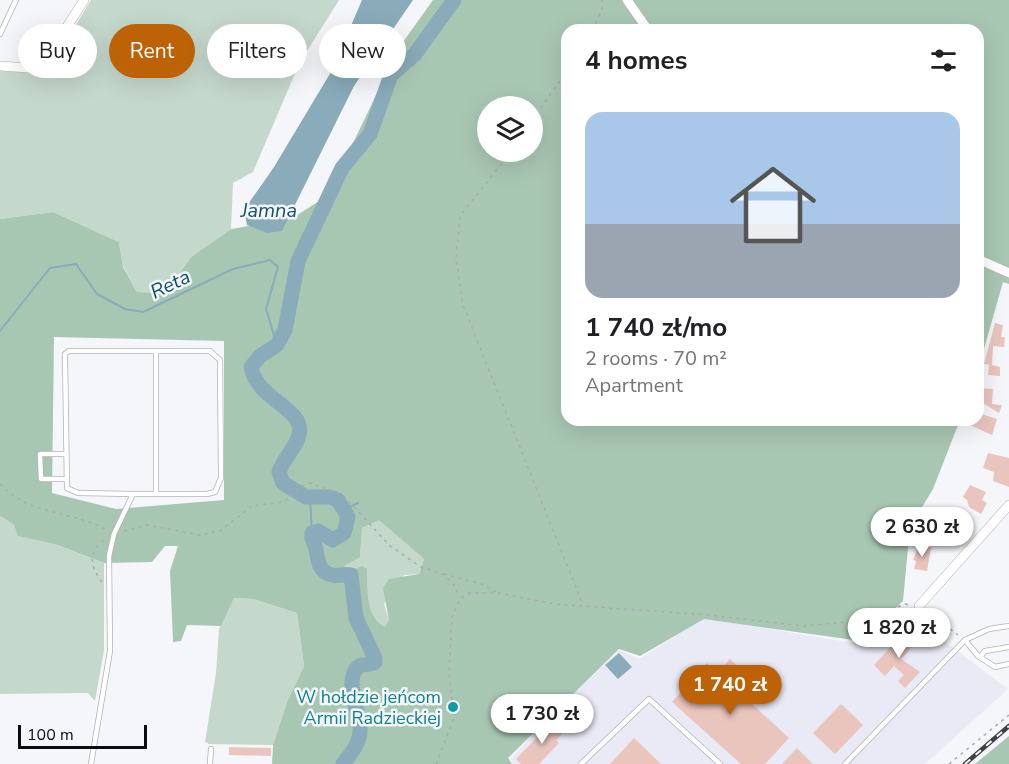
<!DOCTYPE html>
<meta charset="utf-8">
<style>
body{margin:0;font-family:"Nunito Sans",sans-serif;background:#f2f2f2;color:#202124;height:100vh;display:flex;flex-direction:column;font-size:22px;white-space:nowrap}
*{box-sizing:border-box;margin:0}
p{font-size:20px;color:#757577}
.icon{flex:none;width:33px;height:33px;fill:none;stroke:currentColor;stroke-width:2;stroke-linecap:round;stroke-linejoin:round}
.map{position:relative;flex:1;overflow:hidden}
.sheet{position:absolute;left:561px;top:24px;width:423px;height:402px;display:flex;flex-direction:column;background:#fff;border-radius:18px;box-shadow:0 6px 24px #0002}
.sheet>*{flex:none}
.top-card{position:absolute;left:18px;top:24px;width:453px;height:54px;display:flex;gap:12px}
.buttons{position:absolute;left:477px;top:96px;display:grid;gap:12px}
.buttons a{display:grid;place-items:center;width:66px;height:66px;border-radius:50%;background:#fff;box-shadow:0 6px 24px #0002;font-size:30px}
.scale{position:absolute;left:18px;bottom:15px;width:129px;box-sizing:border-box;padding-left:6px;border:3px solid #0b0c0d;border-top:0;font-size:16px;line-height:21px;white-space:nowrap;color:#0b0c0d;-webkit-text-stroke:4px #f5f6f9;paint-order:stroke}
.price{position:absolute;translate:-50% -51px;padding:0 14px;border-radius:21px;background:#fff;color:#222;font-size:20px;line-height:39px;filter:drop-shadow(0 2px 3px #0008)}
.price::after{content:'';position:absolute;left:50%;top:36px;width:18px;height:14px;margin-left:-9px;background:inherit;clip-path:polygon(0 0,100% 0,50% 100%)}
.price.active{background:#bd6207;color:#fff}
ul{padding:0;list-style:none}
li{display:grid;align-content:center;gap:12px;height:318px;padding:0 24px}
li+li{border-top:2px solid #e0e0e0}
li span{display:grid;place-items:center;height:186px;border-radius:18px;color:#555}
li>.icon{margin-inline-start:auto}
span .icon{width:108px;height:108px;fill:#fffc;stroke-width:1}
li b{font-size:26px}
h2{display:flex;justify-content:space-between;align-items:center;height:72px;padding:0 24px;font-size:26px}
.chip{padding:0 21px;border-radius:27px;background:#fff;box-shadow:0 6px 24px #0002;font-size:21px;line-height:54px}
.chip.active{background:#bd6207;color:#fff}
.map>svg:first-child{display:block}
.built{fill:#e9eaf5}
.green{fill:#c5d8cc}
.forest{fill:#a8c7b3;fill-rule:evenodd}
.water{fill:#89abba}
.lines{fill:none;stroke-linecap:round;stroke-linejoin:round}
.stream{stroke:#89abba;stroke-width:2}
.river{stroke:#89abba;stroke-width:15}
.building{fill:#eac5bd}
.service-casing{stroke:#b1b2b5;stroke-width:6}
.minor-casing{stroke:#b1b2b5;stroke-width:10}
.path{stroke:#aaabad;stroke-width:1.5;stroke-dasharray:3 4.5;stroke-linecap:butt}
.service{stroke:#fff;stroke-width:4.5}
.minor{stroke:#fff;stroke-width:9}
.rail-casing{stroke:#3f4041;stroke-width:4.5}
.rail{stroke:#f5f6f9;stroke-width:2;stroke-dasharray:7;stroke-linecap:butt}
.culture-dot{fill:#0f9aa8;stroke:#f5f6f9;stroke-width:2}
.labels{text-anchor:middle;stroke-width:5;stroke-linejoin:round;paint-order:stroke}
.culture-label{font-size:18px;fill:#0d838f;stroke:#f5f6f9;text-anchor:end}
.water-label{font-size:20px;font-style:italic;fill:#0f526a;stroke:#f5f6f9}
</style>
<div class="map">
<svg width="1009" height="764" viewBox="0 0 1009 764">
<rect width="100%" height="100%" fill="#f5f6f9"/>
<path class="built" d="M904,611l104,78 -83,75h-411l-4,-5 46,-48 63,-61 20,9 65,-41 155,26z"/>
<g class="green">
<path d="M91,0h248l-40,64 -46,108 -20,11 -2,46 -40,28 -25,36 -29,-1 -14,-26 -4,-24 -66,-30 -53,7v-148l39,2 11,-6z"/>
<path d="M0,516l14,9 5,11 39,9 46,18v87l-9,51 -7,-8 -88,1z"/>
<path d="M379,519l45,40 -5,15 -15,1 -20,29 5,16 -4,7c-20,-11 -17,-38 -18,-58l-15,1 -9,-4 17,-10 2,-28z"/>
<path d="M234,598l19,1 44,14 7,53 -17,36 -14,43 -64,-1 -4,-2 11,-69 3,-44z"/>
</g>
<g class="forest">
<path d="M433,0h576v284l-6,-2 -25,88v-340h-411v390h393l-27,69 -23,38 -7,74 -42,40 -157,-22 -64,37 -21,-7 -111,109 4,6h-240l1,-19 14,-43 17,-36 -7,-53 -44,-14 -19,-1 -13,28 -34,-1 -6,16 -8,1 -3,-71 8,-25h-13l-13,16 -48,1 -46,-18 -40,-9 -4,-11 -14,-9v-297l53,-7 66,30 4,25 14,25 29,1 25,-36 40,-28 60,-10 28,-18 36,-62 43,-90zM488,106h44v46h-44zM54,337l170,4v159l-108,9 -64,-16zM379,520l45,39 -5,15 -30,5 -6,9 6,32 -4,7c-20,-11 -17,-38 -18,-58l-5,-3 -10,4 -8,-4 16,-9 2,-29z"/>
<path d="M1009,736v28h-34z"/>
</g>
<g class="water">
<path d="M362,0h51l-59,86 -72,145 -15,2 -20,-8 -3,-15 30,-43 57,-95z"/>
<path d="M619,653l13,14 -14,12 -13,-14z"/>
</g>
<g class="lines">
<g class="stream">
<path d="M0,331l50,-63 26,-4 21,30 28,15 18,3 90,-43 37,-9 8,7 -12,42 11,36"/>
<path d="M310,498l2,35"/>
<path d="M345,509l13,-6"/>
</g>
<path class="river" d="M343,764c7,-9 17,-21 17,-33 1,-16 -17,-51 -2,-64 5,-4 11,-1 17,-5v-4l-19,-40 -5,-43c-7,-2 -13,2 -19,0 -19,-4 -12,-25 -20,-36v-6l6,-2 15,9 11,-7 4,-16 -10,-17 -8,-3h-24l-23,-14 -4,-11c4,-13 17,-24 20,-37 7,-27 -42,-34 -48,-68l9,-11 17,-11 8,-15 13,-69 44,-93 28,-34 21,-59 24,-21 39,-54"/>
</g>
<g class="building">
<path d="M995,323l8,2 -2,12h4l-1,10 -11,-1 -1,19 8,2v9l-12,-1 1,-11 3,1 -8,-1z"/>
<path d="M978,388l15,1 -1,15 10,1 -3,8 -21,-13z"/>
<path d="M978,413l19,6 -5,16 -31,-14 17,-1z"/>
<path d="M988,453l21,5v29l-16,-6 1,-9 -11,-4z"/>
<path d="M970,485l16,7 -4,8 5,3 -6,11 -12,-7 -2,-7 -4,-3z"/>
<path d="M951,509l15,13 -6,8 3,2 -3,5 -3,4 -4,-3 -5,8 -17,-10 18,-20 -3,-1z"/>
<path d="M919,545l12,3 -4,23 -13,-2 2,-8 -3,-1z"/>
<path d="M907,630l11,10 -17,19 19,13 -15,16 -7,-7 6,-6 -10,-9 -9,10 -11,-11z"/>
<path d="M730,659l13,12 -13,13 59,54 -24,26h-24l-69,-62 35,-39 10,10z"/>
<path d="M841,704l22,21 -28,29 -22,-21z"/>
<path d="M550,718l14,14 -8,8 3,3 -20,21h-18l-5,-5 29,-30 -3,-2z"/>
<path d="M634,738l27,26h-51z"/>
<path d="M229,747l42,1v8l-42,-1z"/>
<path d="M797,748l16,16h-31z"/>
</g>
<g class="lines">
<g class="service-casing">
<g id="service">
<path d="M0,34l16,-34"/>
<path d="M64,479h-23l-1,-25h25"/>
<path d="M156,494v-143"/>
<path d="M965,640l13,16 17,11 14,-3"/>
<path d="M980,657l5,-6 24,-4"/>
<path d="M91,764l19,-113 -1,-95 5,-22 19,-40 -55,-1 -11,-5 -2,-134 4,-3h141l10,9 1,118 -6,14 -8,2h-74"/>
<path d="M210,764l1,-15"/>
<path d="M581,764l68,-65 71,65"/>
<path d="M845,764l120,-124 24,-11 20,-3"/>
</g>
</g>
<g class="minor-casing">
<g id="minor">
<path d="M627,0l21,30"/>
<path d="M0,66l30,2 14,-5 40,-63"/>
<path d="M978,259l31,14"/>
<path d="M919,606l90,-101"/>
</g>
</g>
<g class="path">
<path d="M592,30l10,-20v-10"/>
<path d="M532,120l35,-49"/>
<path d="M511,152l-51,64 -4,43 7,46 120,300"/>
<path d="M0,484c30,32 71,26 107,46"/>
<path d="M124,531l23,-6 53,10 20,-4 32,-25 32,-4 15,-15 11,-4 33,12 47,51 31,21 22,7 11,11 6,13"/>
<path d="M444,574l37,10 17,9"/>
<path d="M102,582c-12,-15 -15,-32 4,-43"/>
<path d="M926,611l32,24"/>
<path d="M436,764l18,-46 -5,-46 3,-55 8,-18 10,-6h29l55,11 155,11 95,11 62,-6 39,-16 6,1"/>
<path d="M949,764l60,-49"/>
</g>
<use href="#service" class="service"/>
<use href="#minor" class="minor"/>
<g class="rail-casing">
<path id="rail" d="M965,764l44,-38"/>
</g>
<use href="#rail" class="rail"/>
</g>
<circle class="culture-dot" cx="453" cy="707" r="6"/>
<g class="labels">
<g class="culture-label">
<text x="441" y="703">W hołdzie jeńcom<tspan x="441" dy="21">Armii Radzieckiej</tspan></text>
</g>
<g class="water-label">
<text x="269" y="217">Jamna</text>
<text transform="translate(170 284) rotate(-26)" y="7">Reta</text>
</g>
</g>
</svg>
<div class="buttons">
<a><svg class="icon" aria-label="layers" viewBox="0 0 24 24"><path d="M12 4l9 5-9 5-9-5zM3 14l9 5 9-5"/></svg></a>
</div>
<div class="scale">100 m</div>
<b class="price" style="left:922px;top:558px">2 630 zł</b>
<b class="price" style="left:899px;top:659px">1 820 zł</b>
<b class="price active" style="left:730px;top:716px">1 740 zł</b>
<b class="price" style="left:542px;top:745px">1 730 zł</b>
<div class="top-card">
<a class="chip">Buy</a>
<a class="chip active">Rent</a>
<a class="chip">Filters</a>
<a class="chip">New</a>
</div>
<section class="sheet">
<h2>4 homes<svg class="icon" aria-label="filters" viewBox="0 0 24 24"><path d="M4 7h16M4 17h16"/><circle cx="9" cy="7" r="2"/><circle cx="15" cy="17" r="2"/></svg></h2>
<ul>
<li><span style="background:linear-gradient(#a9c7e8 60%,#9aa5b1 0)"><svg class="icon" aria-label="home" viewBox="0 0 24 24"><path d="M3 11l9-7 9 7M6 9v11h12V9"/></svg></span><div><b>1 740 zł/mo</b><p>2 rooms · 70 m²</p><p>Apartment</p></div></li>
</ul>
</section>
</div>
